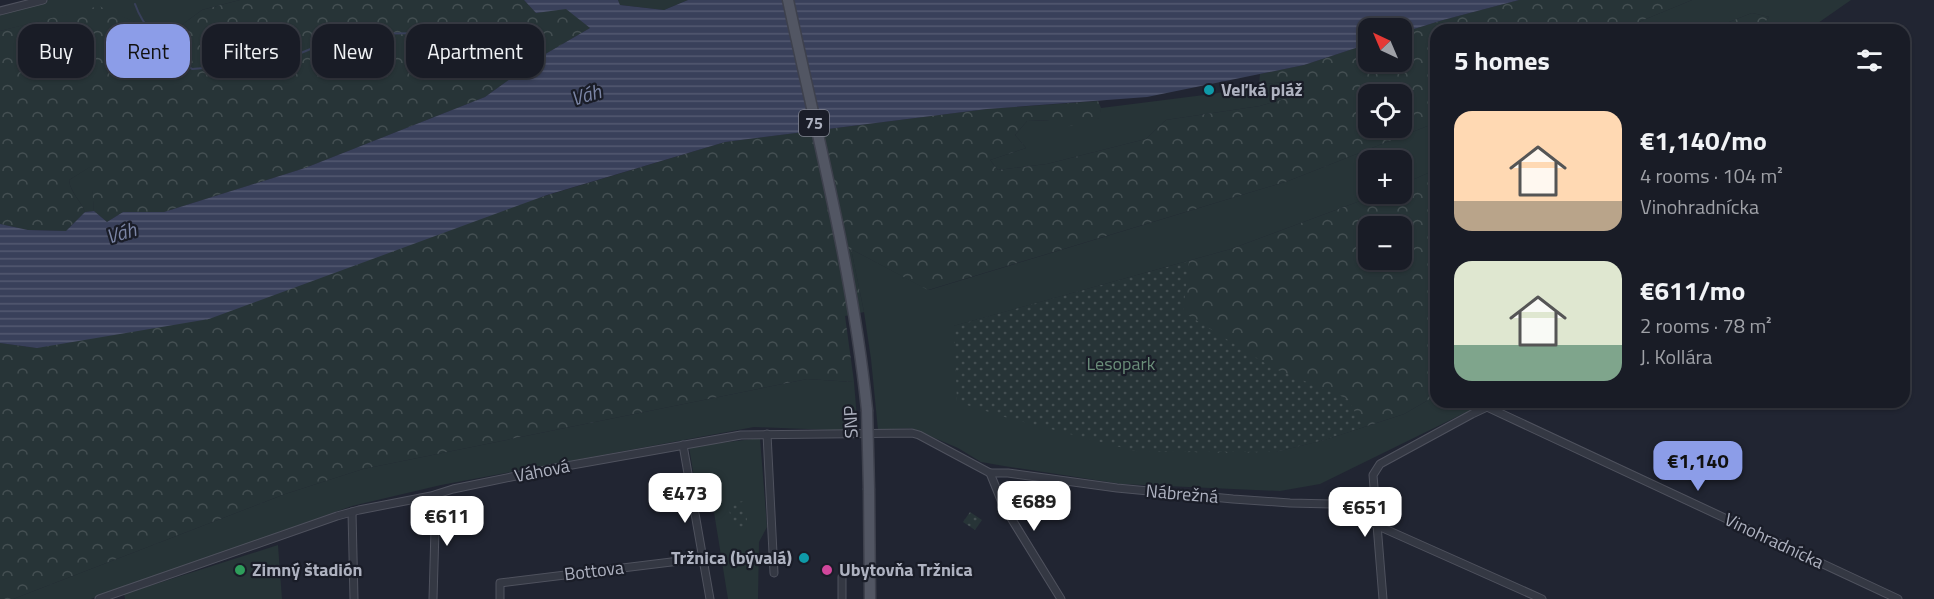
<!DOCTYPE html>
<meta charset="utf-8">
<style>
body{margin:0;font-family:"Titillium Web",sans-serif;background:#262932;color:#f1f3f6;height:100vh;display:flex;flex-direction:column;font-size:22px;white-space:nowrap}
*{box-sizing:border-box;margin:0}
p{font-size:20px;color:#9fa1a7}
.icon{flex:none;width:33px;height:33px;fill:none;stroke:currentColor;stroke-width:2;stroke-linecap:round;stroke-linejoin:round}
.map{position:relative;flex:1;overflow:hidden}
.details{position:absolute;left:1430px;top:24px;width:480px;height:384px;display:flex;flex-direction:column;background:#191c26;border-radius:18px;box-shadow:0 2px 4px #0004,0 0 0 2px #373a43}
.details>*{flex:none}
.guide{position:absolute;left:18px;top:24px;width:570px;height:54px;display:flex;gap:12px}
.needle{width:39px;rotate:316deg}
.tools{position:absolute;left:1358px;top:18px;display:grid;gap:12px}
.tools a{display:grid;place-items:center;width:54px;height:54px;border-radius:12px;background:#191c26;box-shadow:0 2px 4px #0004,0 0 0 2px #373a43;font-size:30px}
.price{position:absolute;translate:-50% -51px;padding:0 14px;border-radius:12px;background:#fff;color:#222;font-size:20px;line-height:39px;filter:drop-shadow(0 2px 3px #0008)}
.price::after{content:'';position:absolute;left:50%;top:36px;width:18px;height:14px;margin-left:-9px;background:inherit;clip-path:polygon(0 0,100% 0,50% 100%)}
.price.on{background:#8c9de8;color:#111}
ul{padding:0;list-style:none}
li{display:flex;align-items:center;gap:18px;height:150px;padding:0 24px}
li span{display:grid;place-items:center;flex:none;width:168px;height:120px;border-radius:18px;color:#555}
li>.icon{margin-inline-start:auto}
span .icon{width:72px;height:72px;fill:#fffc;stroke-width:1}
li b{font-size:26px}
h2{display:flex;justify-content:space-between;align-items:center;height:72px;padding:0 24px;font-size:26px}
.pill{padding:0 21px;border-radius:18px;background:#191c26;box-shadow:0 2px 4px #0004,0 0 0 2px #373a43;font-size:21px;line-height:54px}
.pill.on{background:#8c9de8;color:#111}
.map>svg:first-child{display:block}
.grass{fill:#273437}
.forest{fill:url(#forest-crowns);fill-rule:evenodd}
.park{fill:url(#park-dots)}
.water{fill:url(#water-rules)}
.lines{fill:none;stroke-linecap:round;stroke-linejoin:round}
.stream{stroke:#39405a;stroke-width:2}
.minor-casing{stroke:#4f525e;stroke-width:9}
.primary-casing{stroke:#3e414d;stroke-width:13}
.minor{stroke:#343843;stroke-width:7}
.primary{stroke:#525663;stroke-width:10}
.primary-bridge-casing{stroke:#3e414d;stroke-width:13;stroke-linecap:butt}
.primary-bridge{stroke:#525663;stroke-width:10}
.culture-dot{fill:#0f9aa8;stroke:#1a1d28;stroke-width:2}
.leisure-dot{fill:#2e9e5b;stroke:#1a1d28;stroke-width:2}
.hotel-dot{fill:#d1479c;stroke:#1a1d28;stroke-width:2}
.labels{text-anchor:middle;stroke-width:4.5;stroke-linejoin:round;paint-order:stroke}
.shield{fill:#1a1d28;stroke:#828592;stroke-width:1.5}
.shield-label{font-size:16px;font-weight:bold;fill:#aeb2c0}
.poi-label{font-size:18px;font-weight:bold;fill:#aeb2c0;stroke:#1a1d28;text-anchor:start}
.park-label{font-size:18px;fill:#6a8d79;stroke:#1a1d28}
.street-label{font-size:18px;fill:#aeb2c0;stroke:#1a1d28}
.water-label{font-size:20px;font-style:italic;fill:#7b85a5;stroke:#1a1d28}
</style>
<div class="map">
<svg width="1934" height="599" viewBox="0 0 1934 599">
<defs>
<pattern id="forest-crowns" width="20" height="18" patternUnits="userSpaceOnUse" patternTransform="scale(1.5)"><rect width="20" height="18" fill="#273437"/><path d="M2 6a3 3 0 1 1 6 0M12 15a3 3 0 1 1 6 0" fill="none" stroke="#444f52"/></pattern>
<pattern id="park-dots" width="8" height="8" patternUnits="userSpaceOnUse" patternTransform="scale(1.5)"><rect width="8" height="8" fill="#273437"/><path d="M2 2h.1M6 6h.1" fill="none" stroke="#444f52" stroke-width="1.8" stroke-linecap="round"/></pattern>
<pattern id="water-rules" width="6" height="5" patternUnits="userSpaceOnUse" patternTransform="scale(1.5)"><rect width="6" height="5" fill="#39405a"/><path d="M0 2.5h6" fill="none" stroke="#535970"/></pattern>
</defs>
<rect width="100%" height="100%" fill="#212532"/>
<g class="grass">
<path d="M49,0h191l-38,10 -27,20 -15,3 -61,-26 -99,24v-18z"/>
<path d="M618,0h70l-24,10 -44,-5z"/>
<path d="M1692,0h159l-43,30h-49l10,-13 -17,-4 -43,17h-90z"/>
<path d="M1288,81l17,12 -45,13 -94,14 -20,19 -99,25 -49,6 -8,-10 36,-12 -11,-13 12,-14 72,-3 2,-10 111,-14 47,-9z"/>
<path d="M1435,123v47l-34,15v-25h-33v34h11l-148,55 -277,77 321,126 49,-12 80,-26 31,-18 1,6h51l-167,82 -40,7 -159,-7 -117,-18 -23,-4 -23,-14 -47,-20 -33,2 -7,-71 -7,-47 -13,-63 78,41 359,-109z"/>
<path d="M91,166l3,45 -9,1c-4,-11 -15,-20 -16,-32z"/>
<path d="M807,379l47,3 4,49 -104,-4 -313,58 -89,21 -261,93h-78l272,-105 78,-25z"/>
<path d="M760,438l7,89 -8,15 -1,57h-30l-20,-124 -14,2 -5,-30z"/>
<path d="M278,545l4,54h-157l-1,-5z"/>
</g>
<g class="forest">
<path d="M240,0h284l12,13 30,-5 24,20 -48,28 -57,41 -180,71 -141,44h-41l-16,10 -13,-11 -4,-44 -21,13c1,12 12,21 16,32l-19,19 -38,-1 -28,-6v-193l99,-25 61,27 15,-3 27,-20z"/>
<path d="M1519,0h173l-73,30h-183l-1,93 -147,58 -360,109 -77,-41 13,63 -19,4 9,66 -47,-3 -444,90 -78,25 -272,105h-13v-256l37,5 688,-206 262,-33 111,-8 3,7 -1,10 -38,10 -14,-8 -21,1 -12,14 11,13 -36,12 8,10 49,-6 99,-25 20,-19 94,-14 45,-13 -17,-12 -29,4 1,-11 44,-9 64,-21v18h33v-29l42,-13zM1368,94h33v34h-33z"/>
<path d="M1752,13l17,4 -10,13h-50z"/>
<path d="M1435,170v226l-31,18 -80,26 -49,12 -44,1 -96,-2 -100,-30 -78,-19 -3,-76 277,-77 148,-55h22v-9zM1368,226h33v34h-33z"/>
</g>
<g class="park">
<path d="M1189,261l-6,51 90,56 75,31 15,28 -39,13 -49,12 -140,-1 -127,-33 -51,-16 -3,-76z"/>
<path d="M744,501l4,26 -15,2 -5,-25z"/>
<path d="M970,512l12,8 -7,10 -12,-8z"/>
</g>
<path class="water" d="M524,0h94l2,5 44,5 24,-10h831l-76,20 -42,13v-5h-33v16l-64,21 -157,32 -160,12 -262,33 -178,53 -338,124 -172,29 -37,-5v-119l28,6 38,1 19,-19 9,-1 13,11 16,-10h41l141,-44 180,-71 57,-41 48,-28 -24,-19 -30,4z"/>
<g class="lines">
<path class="stream" d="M135,4c10,29 34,46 57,65l87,-7 68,-28 86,-1 60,4 40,14 11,6"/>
<g class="minor-casing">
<g id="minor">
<path d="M0,11l43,-11"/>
<path d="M767,434l7,139"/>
<path d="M683,445l27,154"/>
<path d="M990,473l13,32 58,94"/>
<path d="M352,512l2,87"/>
<path d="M1376,525l166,74"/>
<path d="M842,577v22"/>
<path d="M99,599l238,-83 22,-6 72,-14 22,-7 102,-21 186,-33 171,-2 7,2 71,38h18l109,15 116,11 57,4 84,2"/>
<path d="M433,599l3,-104"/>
<path d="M500,599v-16l204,-25"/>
<path d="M1383,599l-10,-124 7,-11 92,-50 15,-7 411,192"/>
</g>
</g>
<g class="primary-casing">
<g id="primary">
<path d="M788,0c29,135 65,272 79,410"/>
<path d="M869,490l1,109"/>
</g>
</g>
<use href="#minor" class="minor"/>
<use href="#primary" class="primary"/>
<g class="primary-bridge-casing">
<path id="primary-bridge" d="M867,410l2,80"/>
</g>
<use href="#primary-bridge" class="primary-bridge"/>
</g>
<g class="culture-dot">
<circle cx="1209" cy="90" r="6"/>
<circle cx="804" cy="558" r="6"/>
</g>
<circle class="leisure-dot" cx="240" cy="570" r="6"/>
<circle class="hotel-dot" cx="827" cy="570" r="6"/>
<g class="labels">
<rect class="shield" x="799" y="110" width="30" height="26" rx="4.5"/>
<g class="shield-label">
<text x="814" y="129">75</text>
</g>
<g class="poi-label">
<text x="1221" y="96">Veľká pláž</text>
<text x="792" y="564" text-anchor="end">Tržnica (bývalá)</text>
<text x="252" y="576">Zimný štadión</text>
<text x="839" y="576">Ubytovňa Tržnica</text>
</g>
<g class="park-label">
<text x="1121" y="370">Lesopark</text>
</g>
<g class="street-label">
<text transform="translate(851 422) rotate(-93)" y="6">SNP</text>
<text transform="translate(542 471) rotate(-11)" y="6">Váhová</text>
<text transform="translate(1182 494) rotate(5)" y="6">Nábrežná</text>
<text transform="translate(1774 541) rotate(25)" y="6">Vinohradnícka</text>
<text transform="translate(594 571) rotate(-7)" y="6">Bottova</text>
</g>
<g class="water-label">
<text transform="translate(586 95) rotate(-17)" y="7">Váh</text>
<text transform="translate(121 233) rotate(-16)" y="7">Váh</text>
</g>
</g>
</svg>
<div class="tools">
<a><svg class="needle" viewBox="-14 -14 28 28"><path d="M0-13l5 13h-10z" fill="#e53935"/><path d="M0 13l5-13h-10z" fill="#9fa1a7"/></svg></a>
<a><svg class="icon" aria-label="locate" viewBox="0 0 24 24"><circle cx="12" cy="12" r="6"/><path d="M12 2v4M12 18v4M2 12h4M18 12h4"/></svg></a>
<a>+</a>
<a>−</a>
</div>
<b class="price on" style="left:1698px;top:492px">€1,140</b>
<b class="price" style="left:685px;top:524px">€473</b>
<b class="price" style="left:1034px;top:532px">€689</b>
<b class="price" style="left:1365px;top:538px">€651</b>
<b class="price" style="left:447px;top:547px">€611</b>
<div class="guide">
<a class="pill">Buy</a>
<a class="pill on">Rent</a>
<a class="pill">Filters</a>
<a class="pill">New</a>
<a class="pill">Apartment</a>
</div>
<section class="details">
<h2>5 homes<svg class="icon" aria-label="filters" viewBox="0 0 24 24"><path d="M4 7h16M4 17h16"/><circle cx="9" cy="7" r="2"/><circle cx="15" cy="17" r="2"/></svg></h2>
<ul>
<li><span style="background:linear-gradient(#ffd9b3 75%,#b9a48a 0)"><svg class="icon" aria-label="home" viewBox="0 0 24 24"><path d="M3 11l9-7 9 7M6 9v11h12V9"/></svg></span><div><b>€1,140/mo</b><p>4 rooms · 104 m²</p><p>Vinohradnícka</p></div></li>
<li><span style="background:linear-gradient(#dfe7d0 70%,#7fa58c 0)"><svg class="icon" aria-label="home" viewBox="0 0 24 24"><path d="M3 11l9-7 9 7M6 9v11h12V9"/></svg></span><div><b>€611/mo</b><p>2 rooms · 78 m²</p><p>J. Kollára</p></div></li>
</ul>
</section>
</div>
